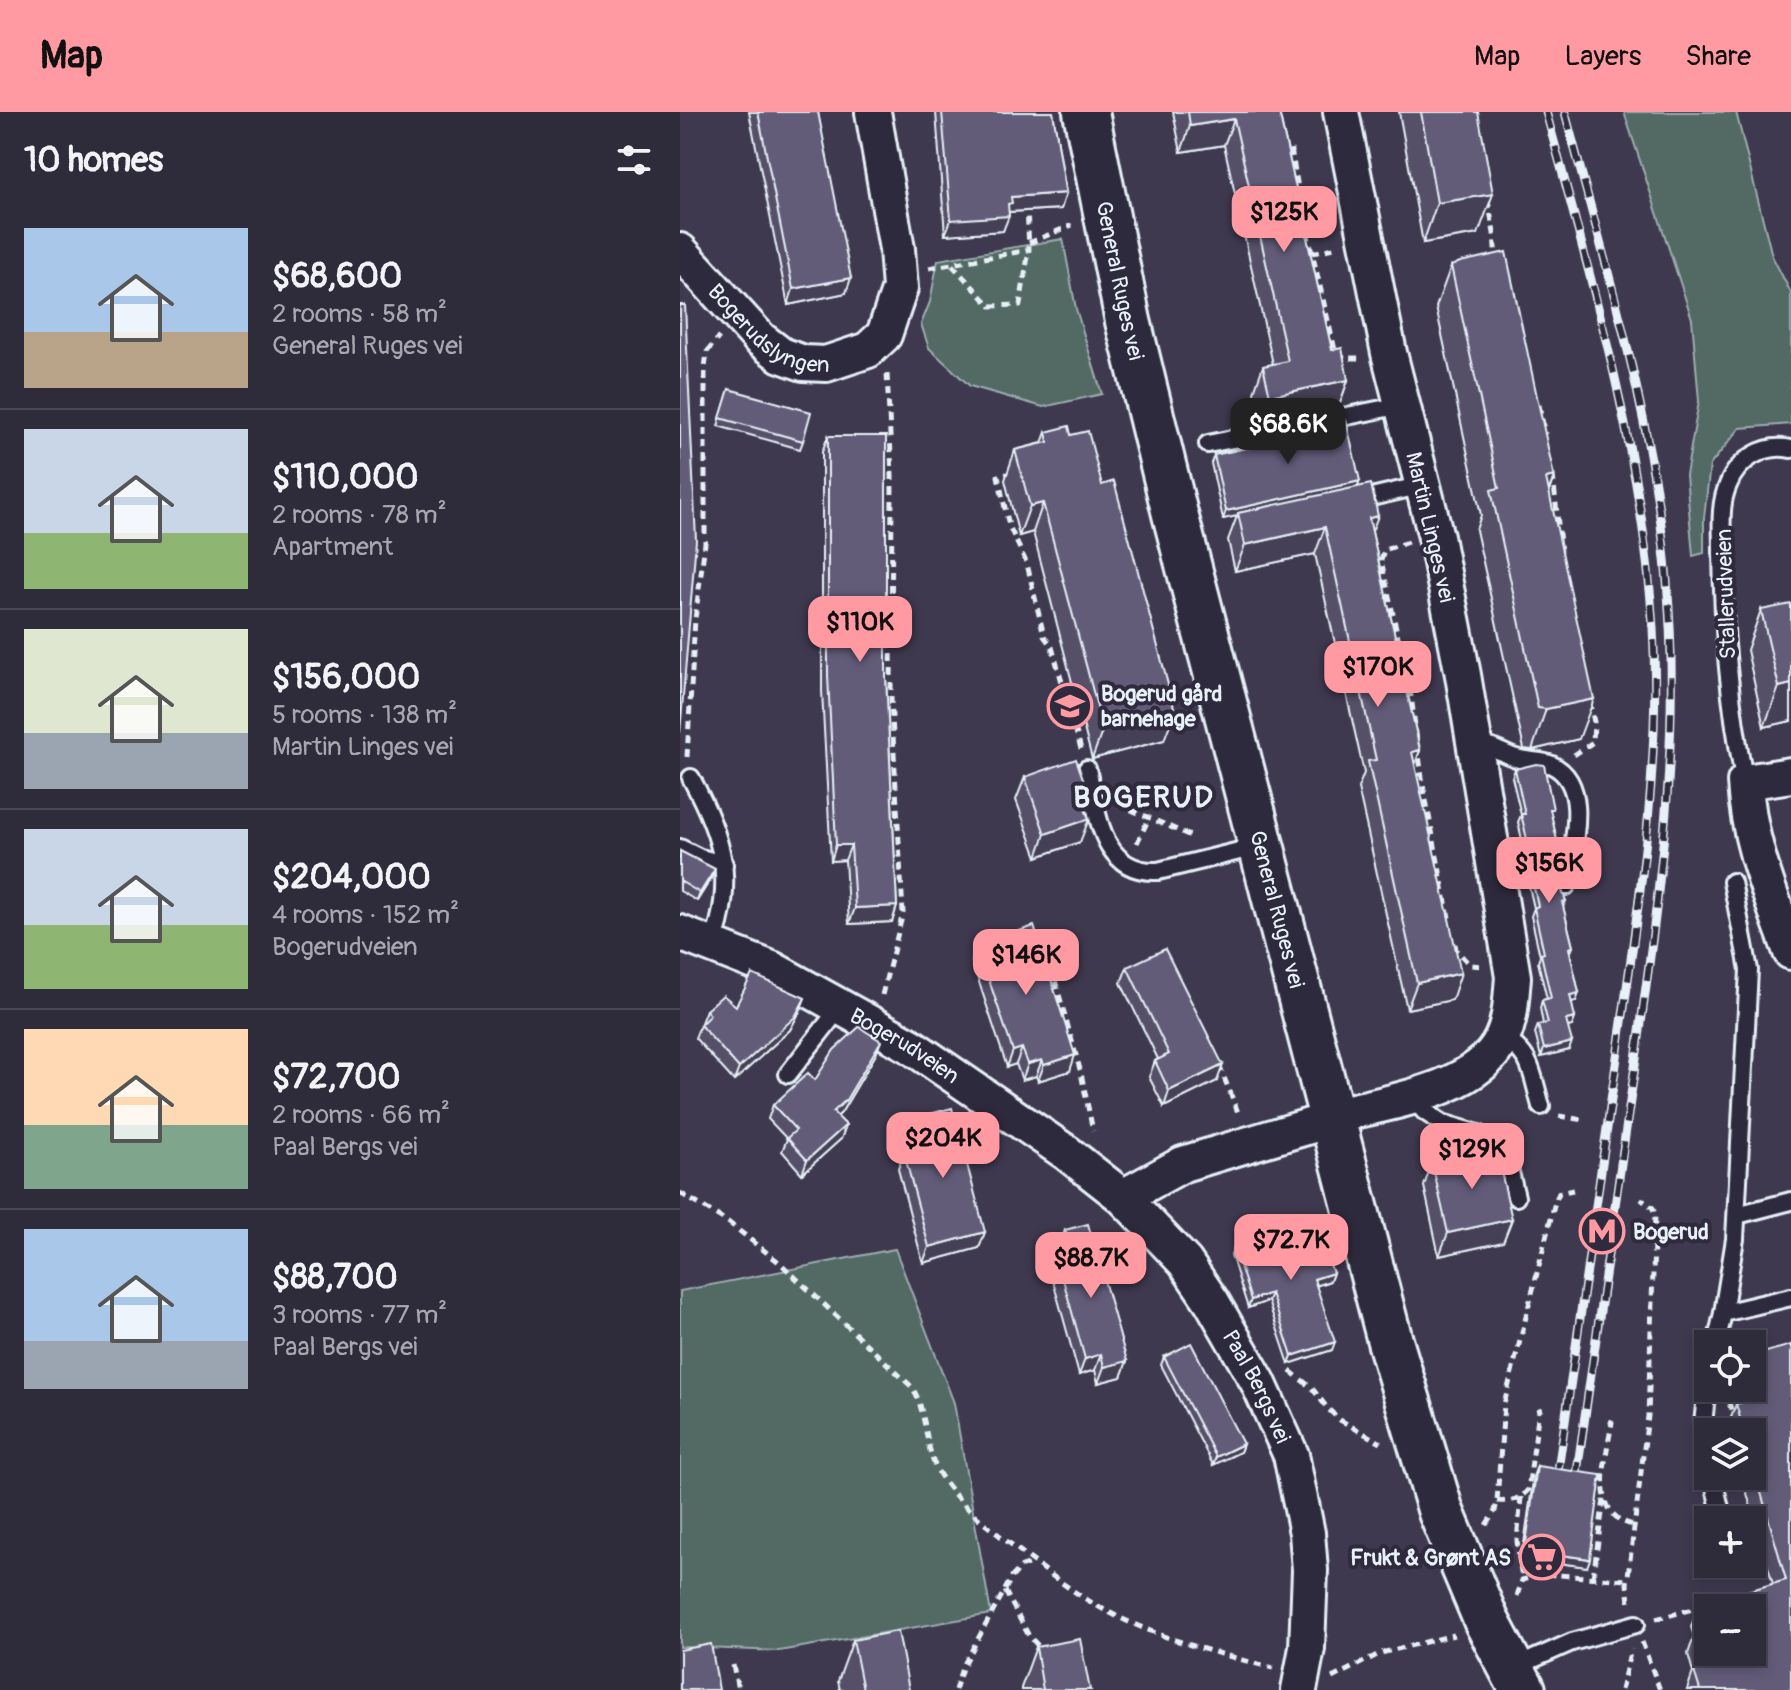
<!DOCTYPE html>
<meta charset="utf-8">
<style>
body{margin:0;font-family:Pangolin,sans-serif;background:#3a3746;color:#f1f3f6;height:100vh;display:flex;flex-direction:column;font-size:30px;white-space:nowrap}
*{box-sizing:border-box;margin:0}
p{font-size:26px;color:#a7a7af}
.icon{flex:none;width:44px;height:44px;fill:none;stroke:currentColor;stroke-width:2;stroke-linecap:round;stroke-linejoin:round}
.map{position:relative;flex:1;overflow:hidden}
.sheet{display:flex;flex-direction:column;background:#2e2b3b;width:680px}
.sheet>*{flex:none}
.fabs{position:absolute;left:1014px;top:1218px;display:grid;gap:16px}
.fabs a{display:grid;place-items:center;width:72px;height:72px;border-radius:0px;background:#2e2b3b;box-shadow:0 4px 12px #0003,0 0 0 2px #494755;font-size:40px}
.price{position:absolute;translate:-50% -68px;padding:0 18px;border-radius:16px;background:#ff9aa2;color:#111;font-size:26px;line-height:52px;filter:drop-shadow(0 2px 4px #0008)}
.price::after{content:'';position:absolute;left:50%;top:48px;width:24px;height:18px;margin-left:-12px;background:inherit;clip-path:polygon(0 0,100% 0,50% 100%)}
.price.selected{background:#222;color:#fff}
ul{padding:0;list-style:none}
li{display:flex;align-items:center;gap:24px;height:200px;padding:0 24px}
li+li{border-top:2px solid #494755}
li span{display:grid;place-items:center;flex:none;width:224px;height:160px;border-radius:0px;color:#555}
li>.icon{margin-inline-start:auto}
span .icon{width:96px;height:96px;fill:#fffc;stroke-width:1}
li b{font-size:34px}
h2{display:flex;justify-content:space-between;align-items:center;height:96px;padding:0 24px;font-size:34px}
header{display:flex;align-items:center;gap:48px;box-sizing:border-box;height:112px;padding:0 40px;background:#ff9aa2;color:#111}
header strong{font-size:38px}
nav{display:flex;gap:44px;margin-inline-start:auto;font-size:28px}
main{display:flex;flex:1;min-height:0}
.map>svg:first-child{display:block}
.green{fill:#526964;stroke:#9dadae;stroke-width:2}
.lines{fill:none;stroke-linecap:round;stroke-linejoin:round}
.service-casing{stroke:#e8f1f8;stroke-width:22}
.minor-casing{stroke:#e8f1f8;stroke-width:40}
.secondary-casing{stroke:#e8f1f8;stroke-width:50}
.path{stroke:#e8f1f8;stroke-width:5;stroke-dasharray:8 6;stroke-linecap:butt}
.service{stroke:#2f2a3d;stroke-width:16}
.minor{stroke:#2f2a3d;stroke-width:34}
.secondary{stroke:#2f2a3d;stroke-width:44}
.rail-casing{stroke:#e8f1f8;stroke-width:9}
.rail{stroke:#2f2a3d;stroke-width:6;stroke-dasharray:18;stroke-linecap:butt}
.wall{fill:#544f68;stroke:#e8f1f8;stroke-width:2}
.shaded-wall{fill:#454055;stroke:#e8f1f8;stroke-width:2}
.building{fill:#625c79;stroke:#e8f1f8;stroke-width:2;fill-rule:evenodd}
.labels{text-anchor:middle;stroke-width:8;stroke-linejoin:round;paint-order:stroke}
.street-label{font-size:22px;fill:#e8f1f8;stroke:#2f2a3d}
.poi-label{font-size:22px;font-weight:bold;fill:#e8f1f8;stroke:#2f2a3d;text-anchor:start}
.district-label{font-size:30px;font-weight:bold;letter-spacing:2px;fill:#e8f1f8;stroke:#2f2a3d}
</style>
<header>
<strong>Map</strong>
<nav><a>Map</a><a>Layers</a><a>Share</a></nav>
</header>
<main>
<section class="sheet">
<h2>10 homes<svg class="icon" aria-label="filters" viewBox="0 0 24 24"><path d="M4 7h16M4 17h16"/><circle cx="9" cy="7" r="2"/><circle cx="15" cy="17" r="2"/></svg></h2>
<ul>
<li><span style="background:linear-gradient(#a9c7e8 65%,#b9a48a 0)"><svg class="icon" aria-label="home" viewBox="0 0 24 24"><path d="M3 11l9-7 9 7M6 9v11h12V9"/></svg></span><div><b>$68,600</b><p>2 rooms · 58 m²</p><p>General Ruges vei</p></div></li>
<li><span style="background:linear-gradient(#c9d6e8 65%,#8fb573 0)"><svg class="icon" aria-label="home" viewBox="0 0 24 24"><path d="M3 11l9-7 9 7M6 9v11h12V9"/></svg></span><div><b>$110,000</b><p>2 rooms · 78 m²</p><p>Apartment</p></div></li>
<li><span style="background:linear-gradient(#dfe7d0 65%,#9aa5b1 0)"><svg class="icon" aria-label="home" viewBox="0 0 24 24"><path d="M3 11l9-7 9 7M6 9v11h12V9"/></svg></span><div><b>$156,000</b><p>5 rooms · 138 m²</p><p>Martin Linges vei</p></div></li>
<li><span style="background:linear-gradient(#c9d6e8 60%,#8fb573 0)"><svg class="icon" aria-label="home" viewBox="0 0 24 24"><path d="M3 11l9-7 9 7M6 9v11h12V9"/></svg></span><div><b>$204,000</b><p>4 rooms · 152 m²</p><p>Bogerudveien</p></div></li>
<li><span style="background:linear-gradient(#ffd9b3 60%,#7fa58c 0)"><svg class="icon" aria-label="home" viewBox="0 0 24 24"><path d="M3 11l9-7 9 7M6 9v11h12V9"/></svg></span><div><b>$72,700</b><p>2 rooms · 66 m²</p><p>Paal Bergs vei</p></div></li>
<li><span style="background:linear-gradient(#a9c7e8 70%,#9aa5b1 0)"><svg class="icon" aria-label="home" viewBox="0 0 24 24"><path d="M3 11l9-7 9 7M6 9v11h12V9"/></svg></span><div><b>$88,700</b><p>3 rooms · 77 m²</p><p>Paal Bergs vei</p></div></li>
</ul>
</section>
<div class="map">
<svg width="1111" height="1578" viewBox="0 0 1111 1578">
<rect width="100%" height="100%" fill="#3e394f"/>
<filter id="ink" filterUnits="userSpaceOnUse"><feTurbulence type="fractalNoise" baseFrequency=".0125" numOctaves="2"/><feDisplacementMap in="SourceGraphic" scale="16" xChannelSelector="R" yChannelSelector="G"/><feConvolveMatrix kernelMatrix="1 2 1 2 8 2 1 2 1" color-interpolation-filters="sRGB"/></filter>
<g filter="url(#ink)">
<g class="green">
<path d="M944,0h112l36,144 19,37v131l-51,4 -30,37 -6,53v35l-11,3 -7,-81 13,-74 -7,-82z"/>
<path d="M383,127l13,70 26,85 -59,13 -73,-21 -41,-38 -8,-24 9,-22 8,-42z"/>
<path d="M215,1137l59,154 37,211 -212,37 -99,-4v-356z"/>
</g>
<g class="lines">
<g class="service-casing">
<g id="service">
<path d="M528,332l194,-39"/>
<path d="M674,389l69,-16"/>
<path d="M795,634c17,-2 25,7 41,12 12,4 24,2 36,7 41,20 19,86 14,121"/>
<path d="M407,657c11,43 13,105 71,102l102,-25"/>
<path d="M11,666c32,59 45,103 21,168"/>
<path d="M1065,670c-16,-76 -22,-153 -23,-231 0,-21 -3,-46 6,-66 10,-25 36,-42 63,-36"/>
<path d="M0,736l20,10 24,6"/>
<path d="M822,926c31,15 30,38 39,68"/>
<path d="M108,962l53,-68"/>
<path d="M732,984l12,15 18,12 37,11 28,26 9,37"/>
<path d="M1057,1103l54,-14"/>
<path d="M1043,1201l12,-74 14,-269 -17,-88"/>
<path d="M1036,1232l7,-31 68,-16"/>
<path d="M1028,1265l-5,47 5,32"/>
<path d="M1032,1364l11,44"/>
<path d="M833,1556l59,-26 64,-18"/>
</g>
</g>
<g class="minor-casing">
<g id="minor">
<path id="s1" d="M0,139l80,88 21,16 22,8 23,1 42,-14 16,-15 16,-47 -3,-39 -24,-137"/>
<path d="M1111,663l-46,7c3,60 26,114 46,170"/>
<path id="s2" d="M0,821l92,36 139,77 156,107 56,44 62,65 27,40 46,80 33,73 16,78 3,37 -3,78 -8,42"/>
<path d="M652,1004c51,-13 147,-25 170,-78 9,-19 9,-40 11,-61l-50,-302 -27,-138 -47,-184 -48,-241"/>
<path d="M443,1085l60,-33 150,-45"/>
</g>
</g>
<g class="secondary-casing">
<g id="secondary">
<path id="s3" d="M406,0l42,209 47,193 215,827 51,171 46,110 36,68"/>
</g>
</g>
<g class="path">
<path d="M611,37l11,61 33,140 9,8h16"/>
<path d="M808,88l6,33 2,28"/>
<path d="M349,131l43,-18"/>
<path d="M632,141l26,-6"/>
<path d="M272,153l39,41 29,-1 9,-55"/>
<path d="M249,156l100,-18 -2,-44"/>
<path d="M859,293l6,29"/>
<path d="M333,361l-15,3 11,50 18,38 17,72 8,11 29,102"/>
<path d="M873,363l8,78"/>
<path d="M728,430l-24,8 -3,10 30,136 12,89 27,138"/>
<path d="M894,643l19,-13 1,-20 -4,-18"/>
<path d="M7,645l8,-138 10,-76v-175l2,-16 12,-15"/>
<path d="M438,692l75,33"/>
<path d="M457,731l12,-25"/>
<path d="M364,829l37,132 12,58"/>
<path d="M775,832l1,6 14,15 12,1"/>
<path d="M202,883l21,-82 -12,-214 1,-223 -5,-103"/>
<path d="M539,953l20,50"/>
<path d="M879,1004l24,4"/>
<path d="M0,1081l48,29 52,41 132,124c17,28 11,64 30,91 18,27 45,48 70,67 29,22 58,46 89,63 52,29 115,45 172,60"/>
<path d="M610,1259l22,17 16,21 12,11 41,23"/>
<path d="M1049,1290l8,30"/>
<path d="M929,1309l3,1c-5,34 -25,94 22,103"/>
<path d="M841,1385l-4,44 5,39"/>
<path d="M817,1389c13,1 22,-1 31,-11l11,-80 3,-1"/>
<path d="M806,1413l9,-14 2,-10 7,-97 51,-202 4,-9 14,-3"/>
<path d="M913,1465l11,-78"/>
<path d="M325,1479l24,45 13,14"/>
<path d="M837,1484l5,-16 23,-6 82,6"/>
<path d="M949,1490l-2,-18 21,-168 7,-201 -2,-7 -12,-9"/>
<path d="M976,1507l48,-13"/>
<path d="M962,1530l18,48"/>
<path d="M53,1553l5,25"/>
<path d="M652,1566l49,-25 73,-18"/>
<path d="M275,1578l7,-22 50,-91 10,-11 12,-4"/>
<path d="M941,1578l10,-41"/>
</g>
<use href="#service" class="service"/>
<use href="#minor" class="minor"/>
<use href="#secondary" class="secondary"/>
<g class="rail-casing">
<g id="rail">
<path d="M866,0c46,170 96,339 107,516 8,135 -13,268 -32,401 -21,149 -42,299 -64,448"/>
<path d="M885,0c41,155 89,308 102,469 14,160 -8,313 -30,471 -20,142 -41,285 -61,427"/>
</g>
</g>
<use href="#rail" class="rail"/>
</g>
<g class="wall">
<path d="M69,0h69l28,181 -58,12z"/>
<path d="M256,0h117l13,81 -5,16 -53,3 -5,19 -58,4z"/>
<path d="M493,0h106l53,238 16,30 -9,26 -78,16 -7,-30 9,-26 10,-2 -49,-219 -43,7z"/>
<path d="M719,0h79v122l-55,9z"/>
<path d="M771,154l103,210 -5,16 30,247 -47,11 -8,-1 -48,-219 5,-15 -45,-208z"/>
<path d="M49,277l74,52 -3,8 -82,-23z"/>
<path d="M366,320l118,308 -72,19 -59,-227 -14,4 -14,-56 10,-30 27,-7z"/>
<path d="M148,324l58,241 11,229 -5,16 -43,2 -4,-64 -14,1 -9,-170v-239z"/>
<path d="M589,324l89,51 14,45 48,218 -5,14 37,236 -45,9 -49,-221 6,-15 -49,-219 -80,17 -7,-31 9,-24 -14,3 -12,-56 3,-8 52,-11z"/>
<path d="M1081,498l30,111 -27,6 -17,-77z"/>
<path d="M835,657l36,46 9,39 -4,9 2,18 8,20 -3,6 10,40 -3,7 9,39 -3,8 -5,1 4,16 -3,8 -4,1 1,23 -28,7 -6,-24 3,-8 5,-1 -3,-16 2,-8 5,-1 -9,-37 2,-6 -9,-40 3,-8 -9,-39 2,-7 -9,-40 3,-7 -9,-38z"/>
<path d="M345,665l60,33 -5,32 -43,15 -21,-57z"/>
<path d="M0,739l32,26 -15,24 -17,-10z"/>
<path d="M297,833l93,126 -32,10 -2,-5 -14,4 -6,-16 -9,3 -35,-106z"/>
<path d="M447,855l90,114 -53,26 -15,-30 6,-16 3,-2 -37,-76z"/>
<path d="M56,894l64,5 -10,19 -56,51 -39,-43 11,-28z"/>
<path d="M196,942l-35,59 -4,4 9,8 -5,14 -39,35 -20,-23 5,-12 -19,-20 5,-14 42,-25z"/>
<path d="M231,1007l74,113 -6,16 -56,15 -25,-94 6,-16 6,-1 -5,-18z"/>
<path d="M752,1051l80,56 -9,23 -64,14 -15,-70z"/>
<path d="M385,1118l62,131 -6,16 -23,6 -3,-13 -16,5 -26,-94 6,-16 5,-1 -5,-18z"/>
<path d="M554,1135l99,26 -3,8 -14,5 16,64 -43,14 -21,-63 -20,7 -17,-53z"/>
<path d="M1111,1233v345h-104l6,-18 -5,-18 6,-18 -3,-9 8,-22 74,-21 -31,-108h10v-44h-22l-2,-6 8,-22 2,-1 -4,-15h18z"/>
<path d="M484,1245l79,87 -3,8 -27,13 -52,-100z"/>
<path d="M857,1354l50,101 -65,-9 12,-84z"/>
<path d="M173,1528l56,50h-69l-2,-9z"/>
<path d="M356,1535l54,43h-69v-2z"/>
</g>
<g class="shaded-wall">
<path d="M554,7l-10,26 -43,7 9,-26z"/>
<path d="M386,81l-5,16 -53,3 1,4 -6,15 -58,4 6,-15 57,-16 3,-7z"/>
<path d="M813,82l-15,40 -55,9 14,-40z"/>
<path d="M171,166l-5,15 -58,12 5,-16z"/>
<path d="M668,268l-9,26 -78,16 9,-26z"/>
<path d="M874,364l-14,40 6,-38z"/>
<path d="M680,369l-3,8 -119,24 -1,3 -14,3 3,-8z"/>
<path d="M363,391l-10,29 -14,4 11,-30z"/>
<path d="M698,404l-10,26 1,-24z"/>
<path d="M645,415l-10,27 -80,17 10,-26z"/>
<path d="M1111,572v37l-27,6 15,-40z"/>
<path d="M914,587l-15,40 -47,11 14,-41z"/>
<path d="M495,599l-11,29 -72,19 11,-30z"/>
<path d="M740,638l-9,26 1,-24z"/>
<path d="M410,686l-8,23v-20z"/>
<path d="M409,707l-9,23 -43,15 8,-23z"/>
<path d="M156,733h15l-6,15 -14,1z"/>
<path d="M35,757l-3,8 -15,24 3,-8z"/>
<path d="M217,794l-5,16 -43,2 6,-16z"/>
<path d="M781,861l-9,27 -45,9 10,-26z"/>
<path d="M899,881l-3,8 -9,2 3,-8z"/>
<path d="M125,886l-5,13 -10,19 -56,51 5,-13z"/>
<path d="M895,906l-3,8 -9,2 3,-8z"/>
<path d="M201,929l-5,13 -35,59 -13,12 5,-13z"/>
<path d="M892,930l-3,8 -28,7 3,-8z"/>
<path d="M342,936l-6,16 -9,3 6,-16z"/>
<path d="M395,943l-5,16 -32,10 6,-16z"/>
<path d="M362,948l-6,16 -14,4 6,-16z"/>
<path d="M543,953l-6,16 -53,26 5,-16z"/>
<path d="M166,1013l-5,14 -39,35 5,-14z"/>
<path d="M832,1107l-9,23 -64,14 9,-23z"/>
<path d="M305,1120l-6,16 -56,15 6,-16z"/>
<path d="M653,1161l-3,8 -19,6 3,-8z"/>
<path d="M591,1181l-3,8 -20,7 3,-8z"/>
<path d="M655,1230l-3,8 -43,14 3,-8z"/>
<path d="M421,1242l-6,16 -16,5 6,-16z"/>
<path d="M447,1249l-6,16 -23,6 6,-16z"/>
<path d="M563,1332l-3,8 -27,13 3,-8z"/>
<path d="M845,1438l65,9 -3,8 -65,-9z"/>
</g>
<g class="building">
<path d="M78,0h60l33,166 -58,11z"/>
<path d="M262,0h111l13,81 -55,4 1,6 -4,1 1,12 -58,4z"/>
<path d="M508,0h91l53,238 10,-2 6,32 -78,16 -7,-30 25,-5 -54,-242 -44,7z"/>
<path d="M741,0h57l15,82 -56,9z"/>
<path d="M826,140l48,224 -8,2 48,221 -48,10 -8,-1 -47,-218 8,-2 -48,-222 9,-4z"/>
<path d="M0,193h5l11,235 -16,193z"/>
<path d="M49,277l82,23 -8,29 -83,-23z"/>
<path d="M666,308l14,61 -134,30 -12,-56 56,-12 -1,-7z"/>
<path d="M389,314l2,9 17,-4 14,54 12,-4 61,230 -72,18 -60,-226 -13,3 -15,-56 33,-8 -2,-10z"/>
<path d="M148,324h58v241l11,229 -42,2 -4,-63h-15l-8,-170z"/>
<path d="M691,372l7,32 -9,2 51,232 -8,2 49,221 -44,10 -49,-222 8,-1 -51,-233 -80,18 -7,-32z"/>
<path d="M1111,492v80l-12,3 -18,-77z"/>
<path d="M396,647l14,39 -8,3 7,18 -44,15 -20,-57z"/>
<path d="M856,652l8,1 9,44h-3l10,45 -5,2 3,25 8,20 -4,1 11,45 -4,1 10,45 -9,2 5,23 -9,2 6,22 -28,7 -6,-24 10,-2 -6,-23 9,-2 -10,-44 3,-1 -10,-45 4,-2 -10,-45 4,-1 -11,-46h4l-10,-45z"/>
<path d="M0,739l35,18 -15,24 -20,-12z"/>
<path d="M354,814l41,129 -31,10 -2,-5 -14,4 -6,-16 -9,3 -36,-106z"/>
<path d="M485,837l58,116 -54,26 -14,-30 14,-7 -42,-87z"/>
<path d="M72,862l53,24 -10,19 -56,51 -39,-43 10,-10 -4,-5 17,-15 13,11z"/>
<path d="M179,915l22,14 -35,59 -13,12 13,13 -39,35 -20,-22 9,-8 -23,-25 35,-32 7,7 19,-30z"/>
<path d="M272,996l33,124 -56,15 -25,-94 15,-4 -8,-30z"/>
<path d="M816,1038l16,69 -64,14 -16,-70z"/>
<path d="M635,1109l18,52 -19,6 21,63 -43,14 -21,-63 -20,7 -17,-53z"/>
<path d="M408,1112l39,137 -23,6 -3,-13 -16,5 -26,-94 15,-4 -9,-31z"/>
<path d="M511,1231l52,101 -27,13 -52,-100z"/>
<path d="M1111,1233v345h-91l-6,-19 12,-4 -11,-34 11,-3 -7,-25 87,-25 -34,-119v-29h-8l-8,-28 15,-4 -3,-12h4v-32zM1028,1496h44v44h-44z"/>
<path d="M857,1354l64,9 -11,84 -65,-9z"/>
<path d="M218,1519l11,59h-46l-10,-50z"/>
<path d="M400,1527l10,51h-47l-7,-43z"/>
<path d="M31,1532l8,46h-39v-40z"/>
</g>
</g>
<defs>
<g id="school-ring" transform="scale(2.3)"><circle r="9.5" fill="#2f2a3d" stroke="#ff9aa2" stroke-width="1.5"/><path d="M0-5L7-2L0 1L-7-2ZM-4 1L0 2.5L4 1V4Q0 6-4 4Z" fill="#ff9aa2"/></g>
<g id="metro-ring" transform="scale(2.3)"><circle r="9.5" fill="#2f2a3d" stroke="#ff9aa2" stroke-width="1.5"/><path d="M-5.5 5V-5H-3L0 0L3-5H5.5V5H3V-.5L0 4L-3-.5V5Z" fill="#ff9aa2"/></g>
<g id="supermarket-ring" transform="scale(2.3)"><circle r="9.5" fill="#2f2a3d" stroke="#ff9aa2" stroke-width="1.5"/><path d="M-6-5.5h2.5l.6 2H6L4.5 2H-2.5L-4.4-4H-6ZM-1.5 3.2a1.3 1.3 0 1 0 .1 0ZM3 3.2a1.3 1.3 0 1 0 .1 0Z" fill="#ff9aa2"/></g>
</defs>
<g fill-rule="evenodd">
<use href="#school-ring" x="390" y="594"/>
<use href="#metro-ring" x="922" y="1119"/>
<use href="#supermarket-ring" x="862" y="1445"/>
</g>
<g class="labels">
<g class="street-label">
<text dy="8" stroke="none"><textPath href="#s3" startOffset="172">General Ruges vei</textPath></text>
<text dy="8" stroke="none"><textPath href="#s1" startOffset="122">Bogerudslyngen</textPath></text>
<text transform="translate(751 415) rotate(77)" y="8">Martin Linges vei</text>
<text transform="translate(1045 482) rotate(-92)" y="8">Stallerudveien</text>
<text dy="8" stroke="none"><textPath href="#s3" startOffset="820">General Ruges vei</textPath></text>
<text dy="8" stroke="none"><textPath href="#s2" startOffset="252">Bogerudveien</textPath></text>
<text dy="8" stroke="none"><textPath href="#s2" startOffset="752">Paal Bergs vei</textPath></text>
</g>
<g class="poi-label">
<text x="421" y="589">Bogerud gård<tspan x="421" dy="25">barnehage</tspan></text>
<text x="953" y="1127">Bogerud</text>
<text x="831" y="1453" text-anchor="end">Frukt &amp; Grønt AS</text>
</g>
<g class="district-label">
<text x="464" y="695">BOGERUD</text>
</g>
</g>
</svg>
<div class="fabs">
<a><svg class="icon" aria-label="locate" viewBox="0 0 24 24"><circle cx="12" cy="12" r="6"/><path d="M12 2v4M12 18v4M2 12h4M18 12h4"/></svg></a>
<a><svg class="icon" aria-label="layers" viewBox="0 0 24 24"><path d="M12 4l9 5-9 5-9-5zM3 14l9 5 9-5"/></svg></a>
<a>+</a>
<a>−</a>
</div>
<b class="price" style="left:604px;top:142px">$125K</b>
<b class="price selected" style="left:608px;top:354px">$68.6K</b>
<b class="price" style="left:180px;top:552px">$110K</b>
<b class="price" style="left:698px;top:597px">$170K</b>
<b class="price" style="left:869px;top:793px">$156K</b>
<b class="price" style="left:346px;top:885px">$146K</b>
<b class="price" style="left:263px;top:1068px">$204K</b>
<b class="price" style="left:792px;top:1079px">$129K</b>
<b class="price" style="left:611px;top:1170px">$72.7K</b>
<b class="price" style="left:411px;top:1188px">$88.7K</b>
</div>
</main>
